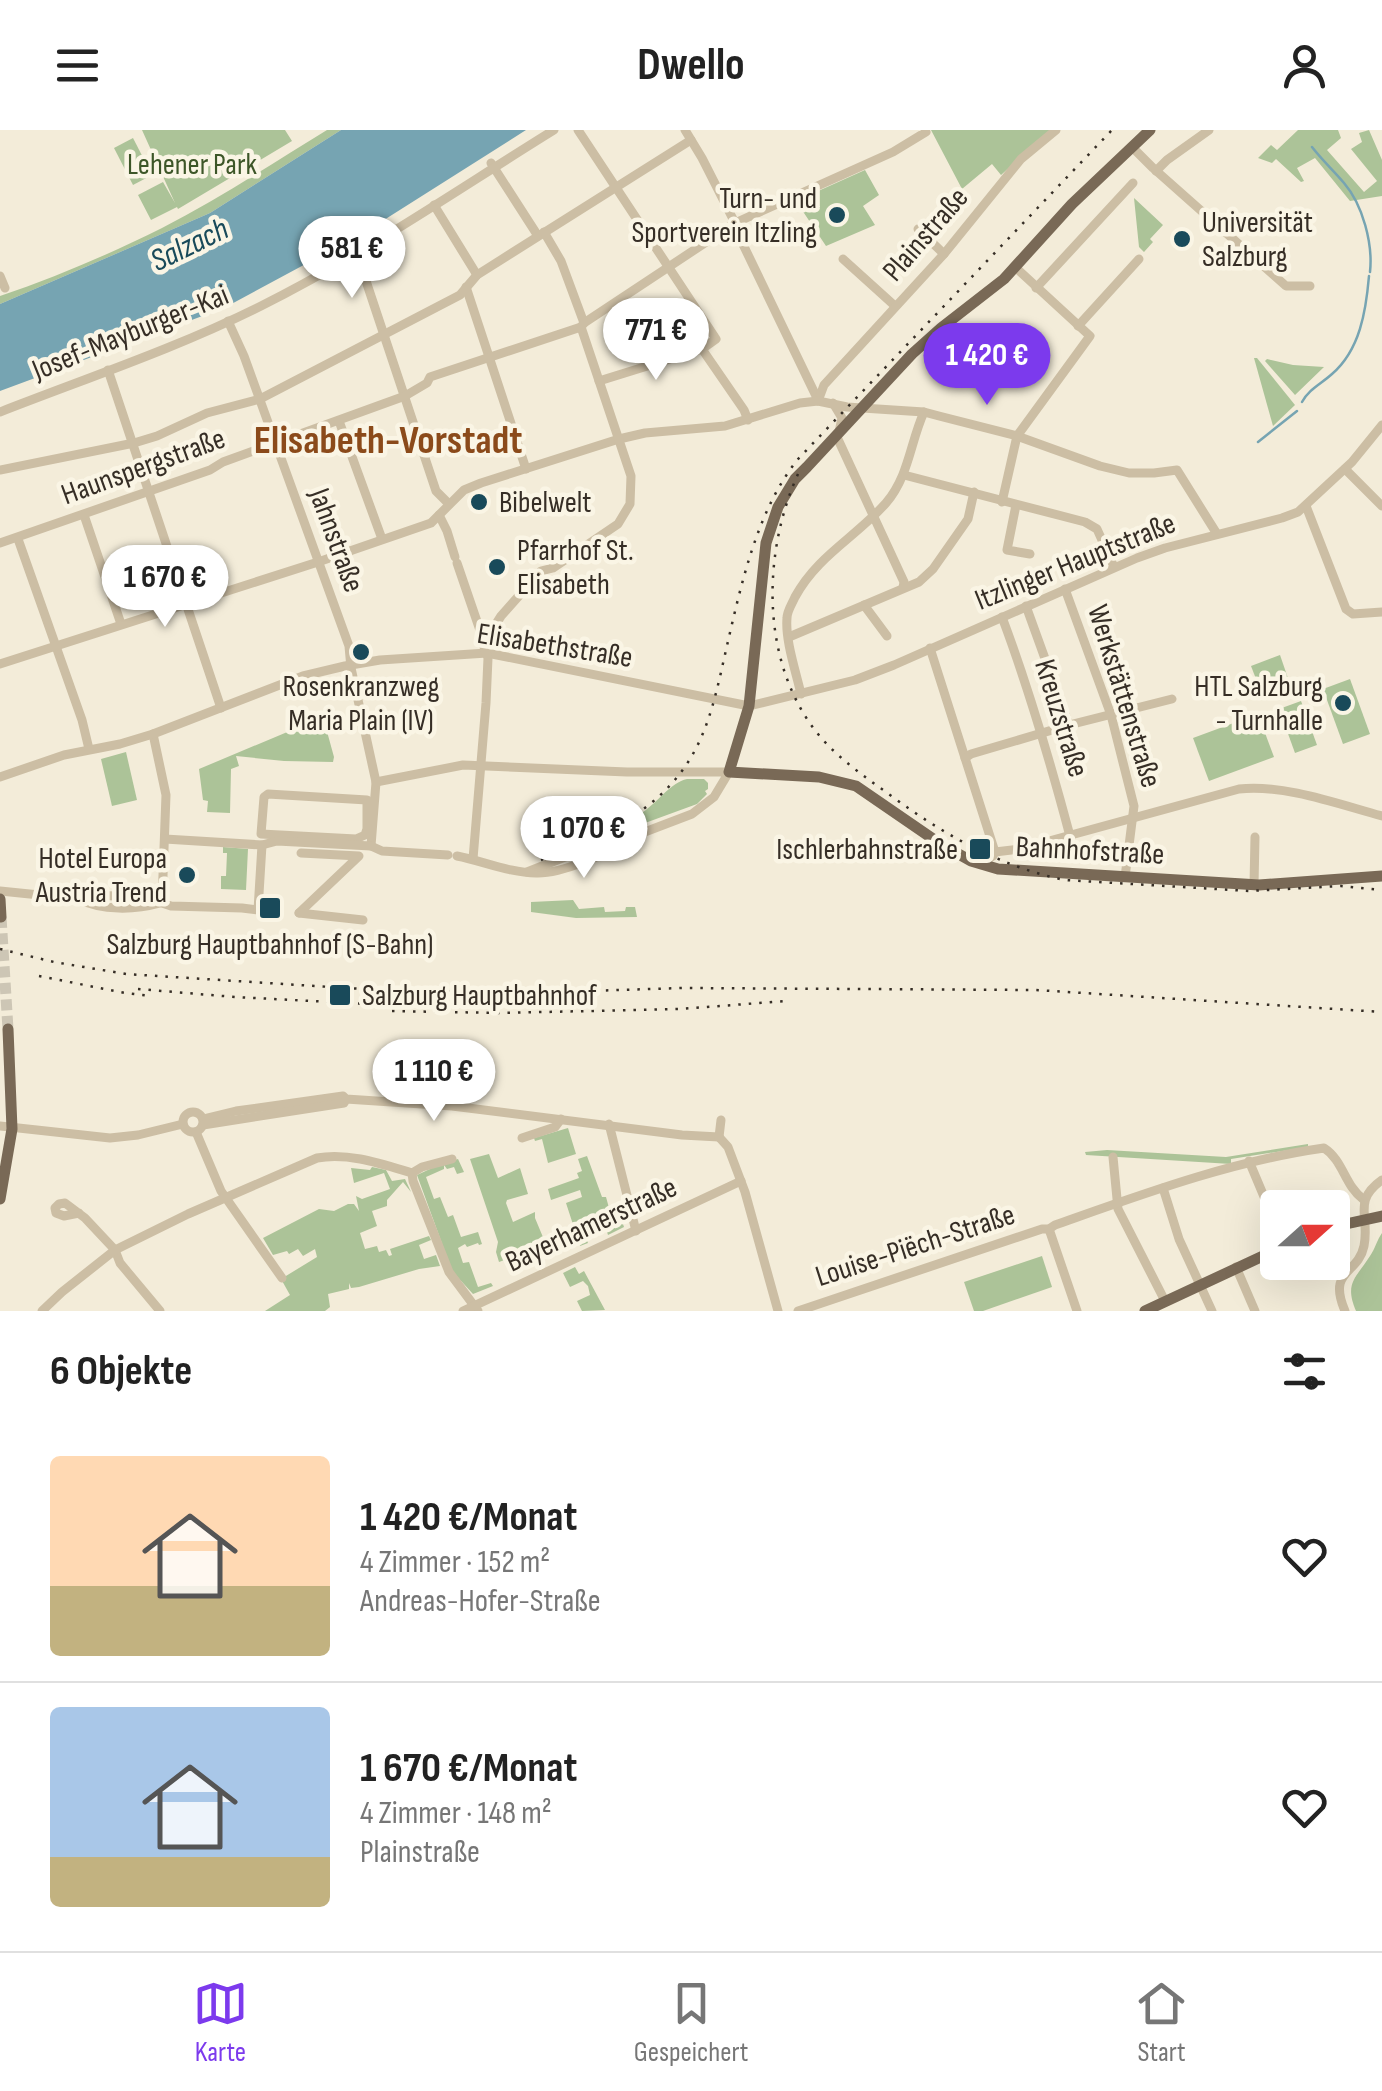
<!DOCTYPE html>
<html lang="de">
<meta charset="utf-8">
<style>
body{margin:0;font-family:"Sofia Sans Condensed",sans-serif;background:#f2f2f2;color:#222;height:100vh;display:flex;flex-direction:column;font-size:38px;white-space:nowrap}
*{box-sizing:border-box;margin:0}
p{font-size:32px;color:#767676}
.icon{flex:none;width:55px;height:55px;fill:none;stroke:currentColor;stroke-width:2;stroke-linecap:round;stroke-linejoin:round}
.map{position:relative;height:1181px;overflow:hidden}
.panel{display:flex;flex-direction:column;background:#fff;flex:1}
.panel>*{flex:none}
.needle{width:65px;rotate:69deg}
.buttons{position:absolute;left:1260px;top:1060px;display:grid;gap:20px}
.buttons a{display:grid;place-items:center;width:90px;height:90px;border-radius:10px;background:#fff;box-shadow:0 10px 40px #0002;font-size:50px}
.price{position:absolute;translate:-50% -85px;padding:0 22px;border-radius:35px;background:#fff;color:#222;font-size:32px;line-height:65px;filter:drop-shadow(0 2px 5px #0008)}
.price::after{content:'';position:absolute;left:50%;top:60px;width:30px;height:22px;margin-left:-15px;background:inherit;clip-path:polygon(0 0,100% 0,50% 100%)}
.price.current{background:#7c3aed;color:#fff}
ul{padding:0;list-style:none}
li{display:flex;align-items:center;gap:30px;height:250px;padding:0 50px}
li+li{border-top:2px solid #e0e0e0}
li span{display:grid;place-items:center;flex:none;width:280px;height:200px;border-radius:10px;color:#555}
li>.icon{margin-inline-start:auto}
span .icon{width:120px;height:120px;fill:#fffc;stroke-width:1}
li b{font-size:42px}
h2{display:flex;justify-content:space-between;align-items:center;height:120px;padding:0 50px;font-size:42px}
header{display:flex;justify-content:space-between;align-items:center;height:130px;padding:0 50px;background:#fff;font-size:45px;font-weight:700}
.menu{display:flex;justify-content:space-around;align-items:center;height:140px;border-top:2px solid #e0e0e0;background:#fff;font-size:28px;color:#767676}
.menu a{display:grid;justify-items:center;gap:5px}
.menu .current{color:#7c3aed}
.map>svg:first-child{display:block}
.green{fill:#acc398}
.water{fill:#76a4b2}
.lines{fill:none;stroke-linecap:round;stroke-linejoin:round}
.stream{stroke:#76a4b2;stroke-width:2.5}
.major-tunnel{stroke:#cdc6b5;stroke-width:11;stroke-dasharray:11 5.5;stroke-linecap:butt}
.minor{stroke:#ccbea4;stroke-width:9}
.major{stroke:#796956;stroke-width:11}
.rail{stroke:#362e26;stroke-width:2.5;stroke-dasharray:2.5 8;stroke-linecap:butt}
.poi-dot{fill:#194a5a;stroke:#faf5e5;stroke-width:4}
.labels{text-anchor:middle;stroke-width:9;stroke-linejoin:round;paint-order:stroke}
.park-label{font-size:30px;fill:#3d5628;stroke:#faf5e5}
.poi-label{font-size:30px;fill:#362e26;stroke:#faf5e5;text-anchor:end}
.street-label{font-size:30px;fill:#362e26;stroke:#faf5e5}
.water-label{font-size:32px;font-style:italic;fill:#194a5a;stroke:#faf5e5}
.district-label{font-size:40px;font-weight:bold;fill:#8b4a1a;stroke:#faf5e5}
</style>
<header><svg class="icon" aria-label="menu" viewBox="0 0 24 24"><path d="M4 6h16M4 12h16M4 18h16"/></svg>Dwello<svg class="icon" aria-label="person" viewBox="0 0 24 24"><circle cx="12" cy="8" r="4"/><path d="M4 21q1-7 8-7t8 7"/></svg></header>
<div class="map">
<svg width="1382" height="1181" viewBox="0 0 1382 1181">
<rect width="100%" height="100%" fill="#f3ecd9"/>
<g class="green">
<path d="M142,0h143l7,11 -114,68 -1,-2 -26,13 -13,-25 25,-13 12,21z"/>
<path d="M327,0h14l-131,83 -210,91v-8c56,-19 110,-42 162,-68 57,-29 111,-65 165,-98z"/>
<path d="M931,0h119l-49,45 -9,-11 -30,25z"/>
<path d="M1298,0h40l3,8 -14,12 37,42 13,-11 -26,-32 11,-7 -3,-9 10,-3 13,30v36l-32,5 -35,-43 -18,10 7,13 -3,1 -25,-23 -4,4 -14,-5 13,-13 6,5z"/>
<path d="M133,8l19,37 -19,10 -19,-37z"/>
<path d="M865,40l14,25 -16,11 12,19 -49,21 -30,-45z"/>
<path d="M1134,68l29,27 -13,14 3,3 -9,10 -5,-5z"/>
<path d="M1254,228h3l38,47 -22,21z"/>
<path d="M1267,229l26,6 31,2 -29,28 -30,-34z"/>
<path d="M1280,525l11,32 -6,4 -22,6 -12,-31z"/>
<path d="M1350,549l20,55 -27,10 -20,-55z"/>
<path d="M1301,571l16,44 -22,8 -16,-44z"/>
<path d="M1258,584l16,43 -65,24 -16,-43z"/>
<path d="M323,587l11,40 -1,5 -49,-1 -48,-5 3,10 -8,3 -1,44 -23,-1 1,-11 -5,-1 -4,-31z"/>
<path d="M126,622l11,48 -25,6 -11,-47z"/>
<path d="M687,649h17l4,4v6l-3,2 2,3 -10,10 -123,45c17,-14 49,-22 69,-37 14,-9 28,-30 44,-33z"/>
<path d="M223,717l25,2 -2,41 -25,-1v-13h5l1,-23h-4z"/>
<path d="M573,770l6,9 25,-2 1,5 20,-1 1,-4h9l2,10 -61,1 -45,-6v-10z"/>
<path d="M568,998l8,26 -28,9 -6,-24 -7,2 -1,-3z"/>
<path d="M1308,1014v3l-77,12v5l-145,-9 -1,-3 22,-2 119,7z"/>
<path d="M489,1024l9,24 22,-10 8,26 -21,6 -1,3 7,19 22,-10v6l10,24 -5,2 3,9 -14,5 -3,-6 -27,10 -3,-10 2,-10 -28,-83z"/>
<path d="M587,1026l15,41h4l8,29 9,-2 1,3 -16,8 -6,-19 -23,8 4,15 3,-1 2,5 -8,3 -14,-43 16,-6 -2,-7 -29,10 -3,-11 31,-11 -2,-5 5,-2 -4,-12z"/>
<path d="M458,1029l6,13 -7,2 -3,-7 -7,2 -3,-4v4l-18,8 8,22 6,-2 8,20 5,-2 8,22 17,-5 4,12 -3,1 -1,-2 -11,4 -2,-3 -7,4 5,15 6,-1 9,25 13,-4 2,3 -20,8 -21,-23 -35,-96 26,-12z"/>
<path d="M372,1037l14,3 6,11 13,-2 6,13 -8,-10 -16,18v6l-15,5 5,15 -17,7 5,16 12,-3 2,6 7,-2 3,6 3,-1 -2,-6 39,-13 2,4 -12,5 5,14 12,-4 4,11 -21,3 -60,18 -8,1 -2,-5v6l-21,5 2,13 -5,4h-60l25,-16 -9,-16 36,-22 -2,-8 -12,7 -5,-7 -9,5 -2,-3 -14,4 -10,-17 56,-29 15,2 14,-7h6l5,7 -3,-15 6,3 28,-10 -6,-16 -30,10 -3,-15 19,2z"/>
<path d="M1382,1103v78h-26c-12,-28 0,-33 14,-55 5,-7 7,-16 12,-23z"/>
<path d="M1042,1126l10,31 -69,24h-9l-10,-29z"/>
<path d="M575,1137l4,7 5,-3 21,39 -23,1 -5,-10 13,-6 -2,-9 -5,-5 -13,6 -7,-14z"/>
</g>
<path class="water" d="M341,0h185l-161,102 -141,76 -224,83v-87l210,-91z"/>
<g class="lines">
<g class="stream">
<path d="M1312,17c10,13 21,23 32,36 19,22 29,61 26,89"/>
<path d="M1302,272c7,-13 19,-18 30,-28 28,-24 34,-63 37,-98"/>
<path d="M1258,312l39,-31"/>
</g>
<path class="major-tunnel" d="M1,787l7,112"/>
<g class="minor">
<path d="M578,0l138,209 -14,10 42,61 4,10"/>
<path d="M685,0l17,28 33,65 3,11 79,164"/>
<path d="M1133,18l20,20 133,118h24"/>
<path d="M491,33l47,73"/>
<path d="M1156,41l11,-11 42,-30"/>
<path d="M434,75l43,70"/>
<path d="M918,99l26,25"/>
<path d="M354,126l10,19 72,216 13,13"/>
<path d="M843,129l52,47"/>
<path d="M0,146l5,12"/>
<path d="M466,157l60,182"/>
<path d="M1036,158l97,-105"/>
<path d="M228,191l16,35 105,290 2,22 25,114 -5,64"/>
<path d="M584,193l151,-100 158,-71 33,-20 -1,-2"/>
<path d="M1078,196l61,-67"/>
<path d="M108,240l113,338"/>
<path d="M599,251l103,-32"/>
<path d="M818,271l6,-16 120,-131 77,-95 35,-29"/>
<path d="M833,273l9,15 -3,14"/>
<path d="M0,282c87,-34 177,-64 261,-106 102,-51 196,-116 293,-176"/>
<path d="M339,291l43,118"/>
<path d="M836,305l68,147 -1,6"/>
<path d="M1345,339l37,37"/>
<path d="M0,340l134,-27 23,-7 50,-23 53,-14 200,-104 17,-20 214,-135"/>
<path d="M904,345l181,47 12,7 17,38"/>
<path d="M1002,372l15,-66 73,-100 -75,-69"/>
<path d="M1016,375l-9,45 23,4"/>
<path d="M1306,376l40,103 7,5 29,-2"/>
<path d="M84,385l37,109"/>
<path d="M439,385l8,16 8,26"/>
<path d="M18,409l64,181 7,29"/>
<path d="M0,413l210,-73 13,-8 182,-66 22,-13 3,-6 151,-50"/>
<path d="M457,433l26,76"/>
<path d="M1065,459l46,126 23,91 -9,71"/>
<path d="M864,475l23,31"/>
<path d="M1026,476l43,119"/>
<path d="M1002,487c27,72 48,144 68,219"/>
<path d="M789,507l130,-55 14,-13 35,-50 6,-27"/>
<path d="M930,518l65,204"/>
<path d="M0,534l318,-102 113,-39 33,-33 17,-7 138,-44 26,-6 80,-7 75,-23 18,-2 29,6 77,5 15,4 78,20 83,30 29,7h25l23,-3 40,64"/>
<path d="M801,564c-5,-22 -16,-54 -14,-76 0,-7 5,-14 8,-21 22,-41 61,-60 91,-94 23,-27 24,-60 38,-91"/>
<path d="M153,604l13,61 -4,107"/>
<path d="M965,628l6,-4 98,-29 103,-26"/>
<path d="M0,647l64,-22 56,-11 33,-10 150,-58 42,-10 35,-6 107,-7 262,53 106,-26 39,-15 243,-107 28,-10 117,-30 16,-6 54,-50 30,-37"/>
<path d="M376,652l87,-17 164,7h102l-15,25 -22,17 -63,24 -21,2 -81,32"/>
<path d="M268,664l99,6v29l-2,6 -9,4 -95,-5 3,-37z"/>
<path d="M165,709l97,6 15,-4 94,5 11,5 66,4"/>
<path d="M457,726c26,5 53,17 79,17 25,1 71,-19 91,-33"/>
<path d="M473,729l13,-156 2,-45 -4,-11 2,-7 15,-24 40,-45 12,-3 65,-44 12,-20 1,-28 -50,-149 3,-4 -23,-62 -17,-29"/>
<path d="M980,734l13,-8 2,-4 25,-3 219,-60c45,-5 99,15 143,27"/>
<path d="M1254,755l1,-48"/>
<path d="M0,761l79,8c23,12 56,11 81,4"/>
<path d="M79,769l10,-4 55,2 27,9 71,2 32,4"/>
<path d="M258,780l4,-65"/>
<path d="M299,783l60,-57 -58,-3"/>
<path d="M299,783l64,7"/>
<circle cx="193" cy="992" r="10"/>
<path d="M203,989l33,-8 107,-15 3,3 106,7 230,29 37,2"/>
<path d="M609,994l27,107"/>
<path d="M203,995l141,-22 2,-4"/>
<path d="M0,996l110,12 28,-3 45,-11"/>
<path d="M196,1002l25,59 61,87"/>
<path d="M719,1007l9,10 17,45 33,119"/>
<path d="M719,1007l2,-17"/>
<path d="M522,1008l33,-11 6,-8"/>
<path d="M1113,1027l5,52 47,92"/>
<path d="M1249,1031l29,69"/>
<path d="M412,1043l1,8 36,91 29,39"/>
<path d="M1163,1058l16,51 33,72"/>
<path d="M79,1083l-15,3 -8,-3 -1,-5 4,-4 6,-1 20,15 30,32 5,13 40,48"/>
<path d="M1049,1099l28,82"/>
<path d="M1236,1137l19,44"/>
<path d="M42,1181l20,-19 53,-42 73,-36 129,-56c31,-6 65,6 95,15l10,-6 30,-8"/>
<path d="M463,1181l278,-130"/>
<path d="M798,1181l244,-82h7l6,-4c88,-31 177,-64 269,-77 19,12 21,38 39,51"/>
<path d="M1345,1181c-18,-42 13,-36 19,-65 6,-29 -12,-45 18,-66"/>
</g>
<g class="major">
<path d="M1150,0l-78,74 -68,75 -63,49 -29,26 -105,113 -12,12 -17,28 -12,36 -17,163 -20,66 90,5 37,9 83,57 32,18 27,8 261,16 123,-9"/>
<path d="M0,769l1,18"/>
<path d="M0,1069l12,-70 -4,-100"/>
<path d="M1332,1097l50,-11"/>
<path d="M1145,1181l133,-62"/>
</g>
<g class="rail">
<path d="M798,344c-37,82 -38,196 26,267 22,24 50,42 77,62 49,35 104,65 164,77l184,11 92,-5 41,4"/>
<path d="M541,730c37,-17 77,-30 109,-56 53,-43 62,-92 76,-154 15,-65 31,-141 73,-192l313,-328"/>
<path d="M0,819l54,13 72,12 268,17 128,2 161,-5 353,2 346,22"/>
<path d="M39,846l86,17 27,3"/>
<path d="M138,859l97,8 173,9"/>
<path d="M392,881l107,2 181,-4 106,-8"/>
</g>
</g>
<g class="poi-dot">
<circle cx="837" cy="85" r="10"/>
<circle cx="1182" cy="109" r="10"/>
<circle cx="479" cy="372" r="10"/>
<circle cx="497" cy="437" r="10"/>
<circle cx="361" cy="522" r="10"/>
<circle cx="1343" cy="573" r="10"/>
<rect x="968" y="707" width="24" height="24" rx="5"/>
<circle cx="187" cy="745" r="10"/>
<rect x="258" y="766" width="24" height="24" rx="5"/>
<rect x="328" y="853" width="24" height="24" rx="5"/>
</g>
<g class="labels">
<g class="park-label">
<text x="192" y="44">Lehener Park</text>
</g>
<g class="poi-label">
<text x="817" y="78">Turn- und<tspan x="817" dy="34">Sportverein Itzling</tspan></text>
<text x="1202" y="102" text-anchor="start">Universität<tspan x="1202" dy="34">Salzburg</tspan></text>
<text x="499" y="382" text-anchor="start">Bibelwelt</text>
<text x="517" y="430" text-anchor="start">Pfarrhof St.<tspan x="517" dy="34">Elisabeth</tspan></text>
<text x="361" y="566" text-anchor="middle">Rosenkranzweg<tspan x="361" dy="34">Maria Plain (IV)</tspan></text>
<text x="1323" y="566">HTL Salzburg<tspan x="1323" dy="34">- Turnhalle</tspan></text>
<text x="958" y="729">Ischlerbahnstraße</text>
<text x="167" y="738">Hotel Europa<tspan x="167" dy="34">Austria Trend</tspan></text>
<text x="270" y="824" text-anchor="middle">Salzburg Hauptbahnhof (S-Bahn)</text>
<text x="362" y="875" text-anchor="start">Salzburg Hauptbahnhof</text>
</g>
<g class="street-label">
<text transform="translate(925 104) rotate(-49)" y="10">Plainstraße</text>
<text transform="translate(130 202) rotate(-22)" y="10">Josef-Mayburger-Kai</text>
<text transform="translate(143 336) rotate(-20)" y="10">Haunspergstraße</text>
<text transform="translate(337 410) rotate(70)" y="10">Jahnstraße</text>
<text transform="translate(1075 431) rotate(-22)" y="10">Itzlinger Hauptstraße</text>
<text transform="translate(555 515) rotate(9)" y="10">Elisabethstraße</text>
<text transform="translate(1125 566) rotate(73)" y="10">Werkstättenstraße</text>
<text transform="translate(1062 588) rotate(73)" y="10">Kreuzstraße</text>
<text transform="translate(1090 720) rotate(3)" y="10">Bahnhofstraße</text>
<text transform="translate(591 1094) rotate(-25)" y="10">Bayerhamerstraße</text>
<text transform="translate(915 1115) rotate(-18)" y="10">Louise-Piëch-Straße</text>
</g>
<g class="water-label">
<text transform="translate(189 114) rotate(-26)" y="11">Salzach</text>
</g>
<g class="district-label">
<text x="388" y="323">Elisabeth-Vorstadt</text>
</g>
</g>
</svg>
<div class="buttons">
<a><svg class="needle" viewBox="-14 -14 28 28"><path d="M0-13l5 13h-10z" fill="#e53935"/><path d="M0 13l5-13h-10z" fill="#767676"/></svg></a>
</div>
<b class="price" style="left:352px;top:171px">581 €</b>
<b class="price" style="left:656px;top:253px">771 €</b>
<b class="price current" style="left:987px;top:278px">1 420 €</b>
<b class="price" style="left:165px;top:500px">1 670 €</b>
<b class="price" style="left:584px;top:751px">1 070 €</b>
<b class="price" style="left:434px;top:994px">1 110 €</b>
</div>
<section class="panel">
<h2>6 Objekte<svg class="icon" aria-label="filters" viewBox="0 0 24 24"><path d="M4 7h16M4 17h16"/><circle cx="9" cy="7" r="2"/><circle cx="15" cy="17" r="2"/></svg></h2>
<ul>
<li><span style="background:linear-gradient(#ffd9b3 65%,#c2b280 0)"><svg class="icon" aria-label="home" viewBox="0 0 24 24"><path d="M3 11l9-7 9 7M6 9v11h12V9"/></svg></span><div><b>1 420 €/Monat</b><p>4 Zimmer · 152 m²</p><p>Andreas-Hofer-Straße</p></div><svg class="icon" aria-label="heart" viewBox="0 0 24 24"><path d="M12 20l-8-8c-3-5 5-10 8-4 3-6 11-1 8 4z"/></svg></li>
<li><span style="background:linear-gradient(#a9c7e8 75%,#c2b280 0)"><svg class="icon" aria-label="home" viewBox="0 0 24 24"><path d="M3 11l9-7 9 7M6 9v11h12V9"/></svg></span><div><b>1 670 €/Monat</b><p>4 Zimmer · 148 m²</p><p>Plainstraße</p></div><svg class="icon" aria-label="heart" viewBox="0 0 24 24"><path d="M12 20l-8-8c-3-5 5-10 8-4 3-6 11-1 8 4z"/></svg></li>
</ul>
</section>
<nav class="menu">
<a class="current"><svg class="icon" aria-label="map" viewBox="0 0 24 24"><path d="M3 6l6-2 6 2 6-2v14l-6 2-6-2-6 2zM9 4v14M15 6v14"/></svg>Karte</a>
<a><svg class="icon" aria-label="saved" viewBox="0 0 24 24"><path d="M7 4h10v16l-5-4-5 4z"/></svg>Gespeichert</a>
<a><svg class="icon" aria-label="home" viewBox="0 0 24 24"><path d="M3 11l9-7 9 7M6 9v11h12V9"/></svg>Start</a>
</nav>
